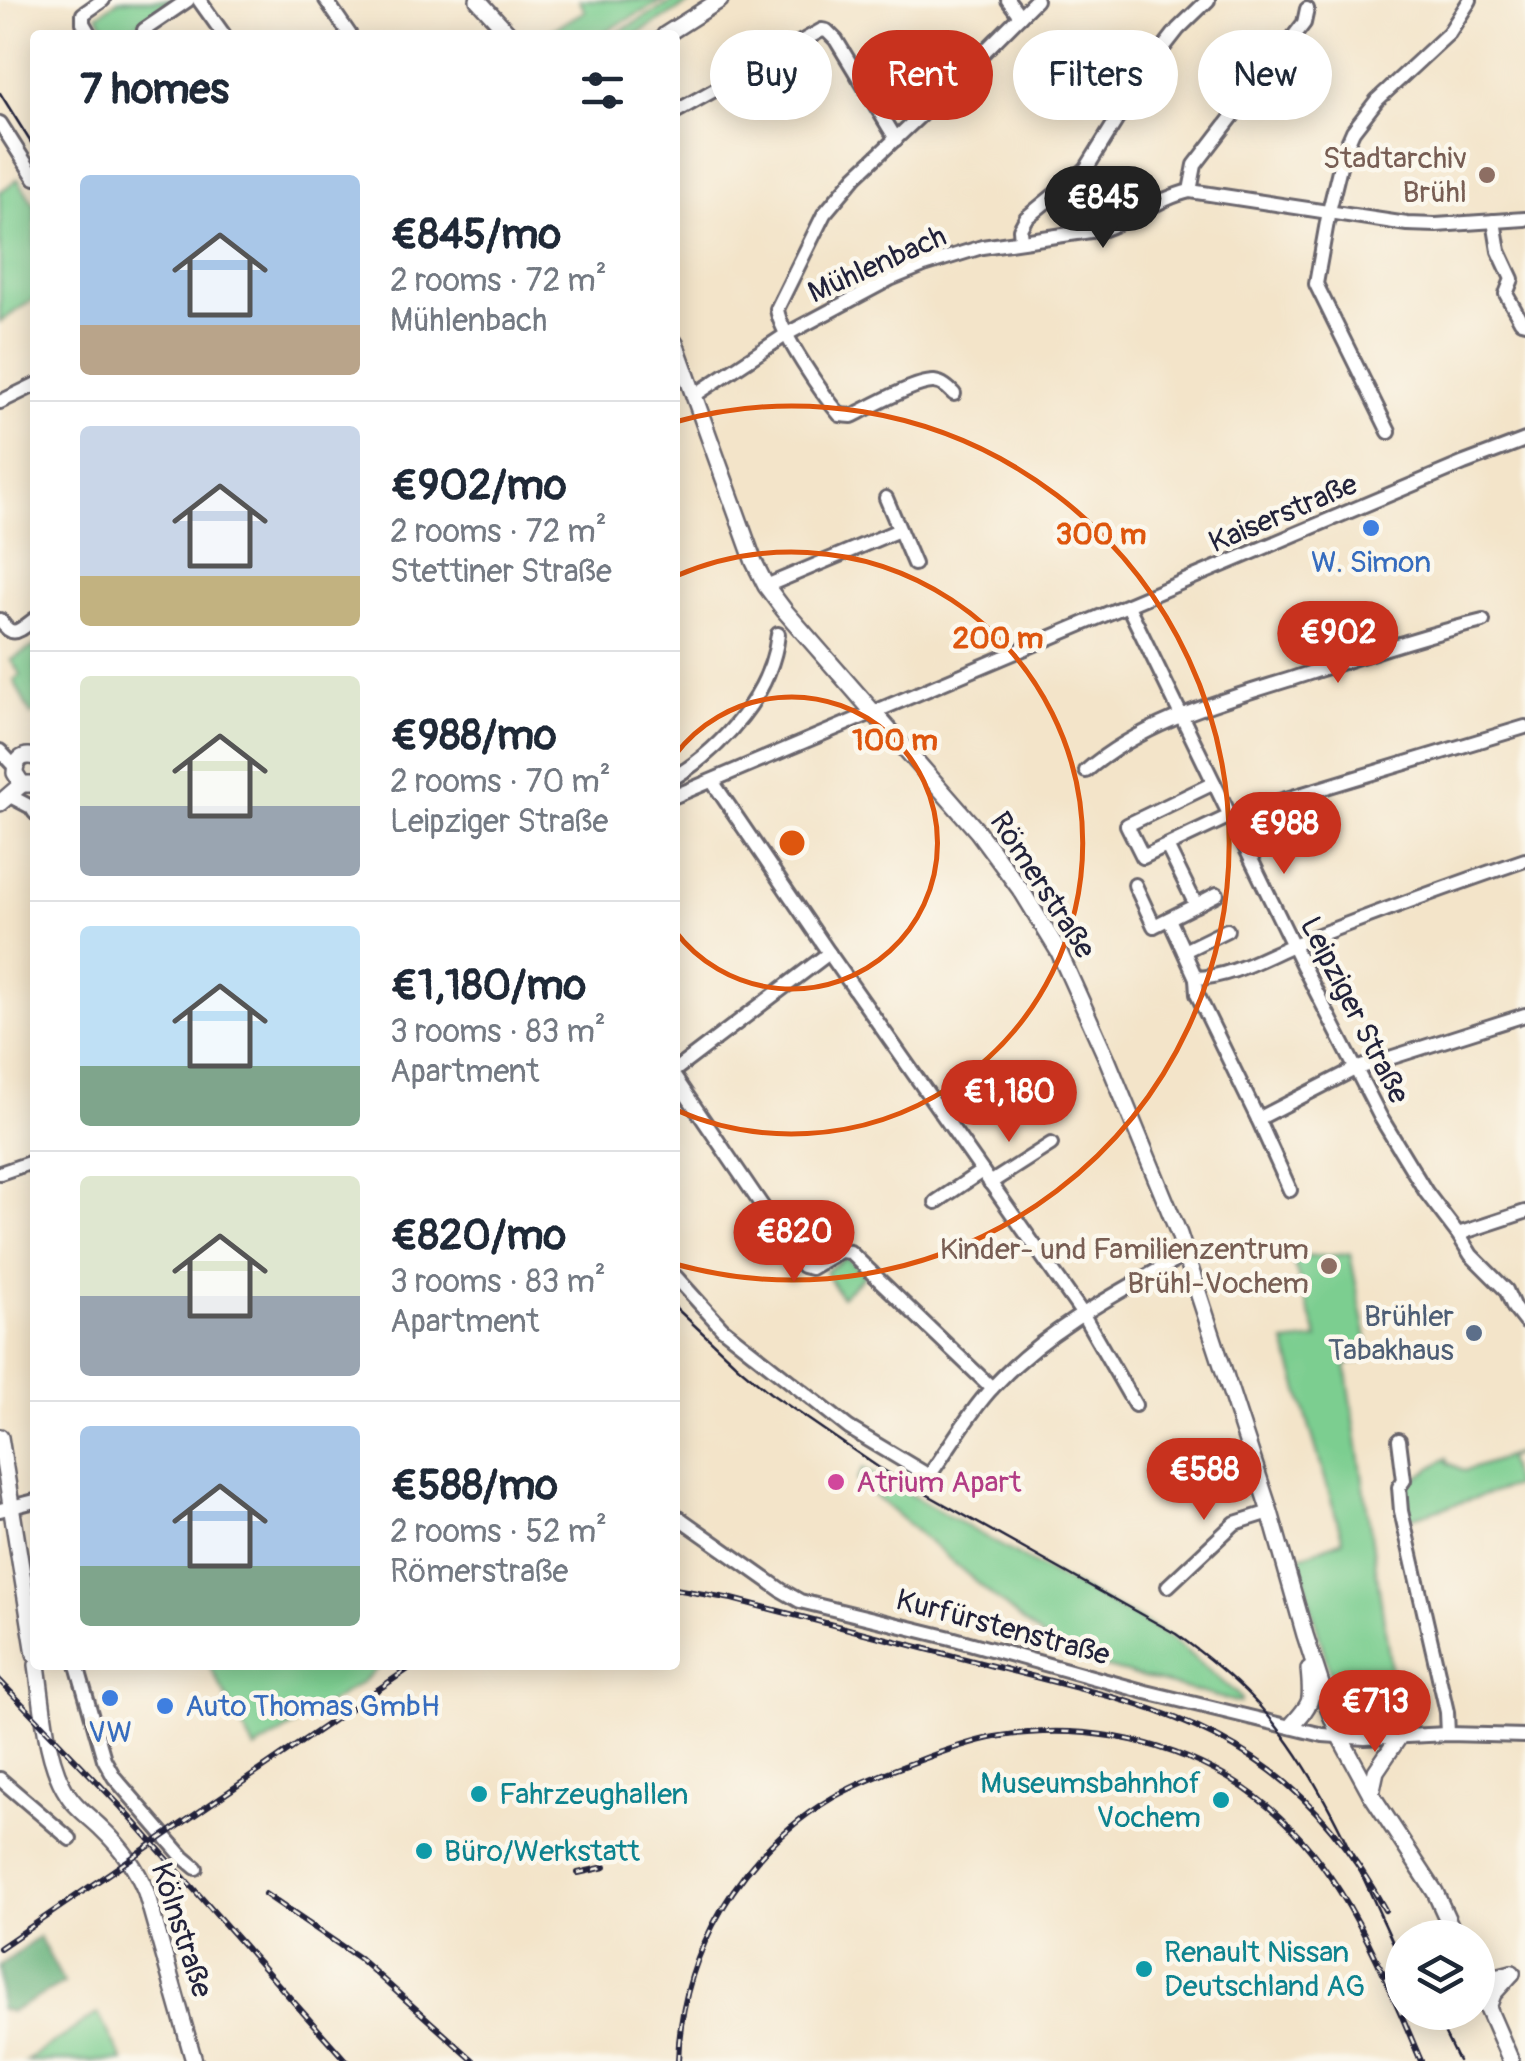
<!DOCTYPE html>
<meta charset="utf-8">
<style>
body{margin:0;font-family:Pangolin,sans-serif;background:#f2f2f3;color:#1f2937;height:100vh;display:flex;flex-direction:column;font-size:38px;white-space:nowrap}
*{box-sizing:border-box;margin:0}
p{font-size:32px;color:#747a83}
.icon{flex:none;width:55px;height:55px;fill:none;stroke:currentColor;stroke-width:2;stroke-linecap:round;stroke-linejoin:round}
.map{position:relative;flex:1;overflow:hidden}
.side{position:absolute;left:30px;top:30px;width:650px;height:1640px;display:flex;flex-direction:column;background:#fff;border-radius:10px;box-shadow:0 5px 25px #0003}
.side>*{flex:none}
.guide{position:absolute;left:710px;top:30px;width:665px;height:90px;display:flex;gap:20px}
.controls{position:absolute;left:1385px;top:1920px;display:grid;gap:20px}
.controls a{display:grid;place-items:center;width:110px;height:110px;border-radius:50%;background:#fff;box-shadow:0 5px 25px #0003;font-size:50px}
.price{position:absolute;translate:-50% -85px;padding:0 22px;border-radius:35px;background:#c8321e;color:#fff;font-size:32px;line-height:65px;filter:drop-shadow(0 2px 5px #0008)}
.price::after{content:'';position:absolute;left:50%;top:60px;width:30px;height:22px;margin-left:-15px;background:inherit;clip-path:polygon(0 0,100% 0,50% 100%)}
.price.on{background:#222;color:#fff}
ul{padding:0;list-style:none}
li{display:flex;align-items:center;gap:30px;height:250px;padding:0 50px}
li+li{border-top:2px solid #e0e1e3}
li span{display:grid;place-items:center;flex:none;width:280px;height:200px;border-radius:10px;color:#555}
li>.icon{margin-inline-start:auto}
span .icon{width:120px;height:120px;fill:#fffc;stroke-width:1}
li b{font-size:42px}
h2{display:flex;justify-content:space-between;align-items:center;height:120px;padding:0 50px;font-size:42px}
.pill{padding:0 35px;border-radius:45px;background:#fff;box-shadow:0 5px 25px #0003;font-size:35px;line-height:90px}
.pill.on{background:#c8321e;color:#fff}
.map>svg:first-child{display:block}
.green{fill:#7cce90;stroke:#4f7866;stroke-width:2.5}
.forest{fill:#65b17a;stroke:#446a5a;stroke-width:2.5}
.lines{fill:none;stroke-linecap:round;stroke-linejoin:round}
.minor-casing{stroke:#6b666d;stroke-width:18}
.major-casing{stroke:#6b666d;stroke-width:20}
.minor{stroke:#fff;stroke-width:12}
.major{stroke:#fff;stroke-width:15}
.tram{stroke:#22223b;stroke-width:2.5}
.rail-casing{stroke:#22223b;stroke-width:6}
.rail{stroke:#fbf7ec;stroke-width:2.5;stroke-dasharray:8;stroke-linecap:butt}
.ring{fill:none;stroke:#de560e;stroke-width:5}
.education-dot{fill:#8d6e63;stroke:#fbf7ec;stroke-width:4}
.shop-dot{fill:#3f7fe0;stroke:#fbf7ec;stroke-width:4}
.service-dot{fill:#5c6f8a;stroke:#fbf7ec;stroke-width:4}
.hotel-dot{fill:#d1479c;stroke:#fbf7ec;stroke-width:4}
.culture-dot{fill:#0f9aa8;stroke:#fbf7ec;stroke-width:4}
.labels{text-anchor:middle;stroke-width:9;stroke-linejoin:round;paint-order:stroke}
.education-label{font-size:30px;fill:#785e54;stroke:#fbf7ec;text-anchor:end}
.street-label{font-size:30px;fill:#22223b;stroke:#fbf7ec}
.shop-label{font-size:30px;fill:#366cbe;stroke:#fbf7ec}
.service-label{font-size:30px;fill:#4e5e75;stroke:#fbf7ec;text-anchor:end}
.hotel-label{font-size:30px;fill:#b23c85;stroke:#fbf7ec;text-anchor:start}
.culture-label{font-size:30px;fill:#0d838f;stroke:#fbf7ec;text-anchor:start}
.centre{fill:#de560e;stroke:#fbf7ec;stroke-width:5}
.ring-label{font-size:30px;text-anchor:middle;font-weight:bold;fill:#de560e;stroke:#fbf7ec;stroke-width:9;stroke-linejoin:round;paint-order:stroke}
</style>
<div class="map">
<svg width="1525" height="2061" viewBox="0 0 1525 2061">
<rect width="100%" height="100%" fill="#fbf7ec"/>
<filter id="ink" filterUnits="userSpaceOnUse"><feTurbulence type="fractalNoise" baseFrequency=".01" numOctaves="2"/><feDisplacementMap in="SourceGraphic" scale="20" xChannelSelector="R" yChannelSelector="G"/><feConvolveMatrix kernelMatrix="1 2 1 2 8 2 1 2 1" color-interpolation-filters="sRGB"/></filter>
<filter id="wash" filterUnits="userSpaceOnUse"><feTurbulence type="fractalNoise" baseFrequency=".0048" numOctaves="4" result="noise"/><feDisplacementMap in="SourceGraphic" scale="40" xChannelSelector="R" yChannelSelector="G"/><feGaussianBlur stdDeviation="2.25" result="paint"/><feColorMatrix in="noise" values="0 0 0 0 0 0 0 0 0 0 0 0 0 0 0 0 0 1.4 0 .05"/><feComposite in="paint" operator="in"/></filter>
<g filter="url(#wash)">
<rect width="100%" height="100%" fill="#f3e4c9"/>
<g class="green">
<path d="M119,0h51l1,1 -49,34h-12l-13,-20z"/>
<path d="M579,0h86l-67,35h-55l42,-24z"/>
<path d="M676,0h19l-60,35h-22z"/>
<path d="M18,179l17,27v92l-35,24v-130z"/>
<path d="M35,646v66l-4,3 -17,-35 7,-5 -10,-15z"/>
<path d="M1350,1254l21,104 -25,7 53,358h-39l-22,-23 -26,-89 -7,-33 -8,-20 46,-18 -58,-197 33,-4 -26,-81z"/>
<path d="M846,1257l19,18 -24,22 -16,-25z"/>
<path d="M1525,1451l-18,7 8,28 -108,33 -5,-32 45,-29 1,5 17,8z"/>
<path d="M863,1468l174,98 103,54 33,20 65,55 3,5 -1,3 -175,-46 -208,-176z"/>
<path d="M209,1665h173l-23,19 -104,66z"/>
<path d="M98,2013l25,48h-97z"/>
</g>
<path class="forest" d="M39,1937l25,46 -53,29 -11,-3v-43z"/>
</g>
<g filter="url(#ink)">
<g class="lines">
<g class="minor-casing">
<g id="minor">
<path d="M199,0l25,35"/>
<path d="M326,0l24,35"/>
<path d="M1008,0l12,16"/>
<path d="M144,30l44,-30"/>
<path d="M90,35l-7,-12v-9l20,-14"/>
<path d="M675,112l147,-82 5,1 9,9 60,99"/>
<path d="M0,123l35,55"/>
<path d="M1190,191l5,-26 109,-142 3,-14"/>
<path d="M1494,221l5,30 13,28 -6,15 15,27 4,1"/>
<path d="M1021,241l-1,-12 6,-11 60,-49 67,-108 25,-32 30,-29"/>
<path d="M954,394c-6,-6 -11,-11 -20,-12 -18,-1 -64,25 -82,34l-12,-1c-17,-20 -60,-82 -63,-106l47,-95 32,-38 67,-63 113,-113"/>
<path d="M695,395l92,-61 103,-55 34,-14 58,-18 122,-18c30,-10 55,-31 86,-38l217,33 29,1 89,-6"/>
<path d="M0,402l35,-17"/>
<path d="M1389,432l-73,-148 13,-73 14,-57 10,-23 24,-31 72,-67 21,-33"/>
<path d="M886,498l28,66"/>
<path d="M766,586l133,-56"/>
<path d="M1128,606l175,360 78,152 45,74 32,42 13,21 35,35 8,18 11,14"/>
<path d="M0,620c13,20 19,10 35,-1"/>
<path d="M0,751l15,16"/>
<path d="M1086,771c59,-51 139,-71 211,-94 62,-20 123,-41 186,-56"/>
<path d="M675,777c48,-30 97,-84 103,-143"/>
<path d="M712,781l117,172 253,360 53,92"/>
<path d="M1214,783l-87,42 16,32 87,-41 295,-89"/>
<path d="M10,796l21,11 4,6"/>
<path d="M675,796l789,-333 61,-23"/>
<path d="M1135,885l19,41 42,-21 -29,-59"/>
<path d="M1196,905l21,-11"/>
<path d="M1169,919l27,59"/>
<path d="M1184,951l43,-21"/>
<path d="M675,1070l154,-117"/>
<path d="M675,1078l128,188 8,2 29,-17 10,1 142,136"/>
<path d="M1258,1119l-61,-125 -1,-16c37,-1 69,-22 102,-35 75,-29 151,-57 227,-83"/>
<path d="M0,1173l35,-12"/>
<path d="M990,1183l61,-39"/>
<path d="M1290,1190l-32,-71 97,-50 170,-54"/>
<path d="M936,1202l46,-31"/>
<path d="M1458,1234l67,-22"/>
<path d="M675,1276l47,52 127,100 80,48c20,-28 41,-65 64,-89 54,-58 124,-94 192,-132"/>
<path d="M1399,1440l5,40 -5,7 2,24 46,201 1,22"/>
<path d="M0,1510l35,-9"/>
<path d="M675,1515l106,75 19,11 151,37 195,54 177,43 42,3 83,-4 77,2"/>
<path d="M1168,1586l67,-63 35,-11"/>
<path d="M77,1665l27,94 10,18 69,80 13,11"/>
<path d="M0,1779l70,60"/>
</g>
</g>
<g class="major-casing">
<g id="major">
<path d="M478,0l32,35"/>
<path d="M665,35l55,-35"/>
<path d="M675,343l79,219 12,24 18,24 194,222 45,61 36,59 48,107 72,175 91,278 35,123 26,80 9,22 31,57 64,98 21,46"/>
<path d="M35,757c-13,-4 -20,4 -20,16l7,11h13"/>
<path d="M0,803l22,-19"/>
<path d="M0,1437l35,217"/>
<path d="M37,1665c6,40 8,96 31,130 8,13 22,22 33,33 20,19 35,38 45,64l48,169"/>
<path d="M1291,1726c22,-24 21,-24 18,-57"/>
<path d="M1371,1794l5,-23 23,-34"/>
<path d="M1478,1973l18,4 16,-4"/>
<path d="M1478,1985l33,76"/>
<path d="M1488,2008l5,-14 19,-21"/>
</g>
</g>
<use href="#minor" class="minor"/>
<use href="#major" class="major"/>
<g class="tram">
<path d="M0,93l35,56"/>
<path d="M675,1307l64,60 31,26 108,74 298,167c28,20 54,41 77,65 67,70 108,176 149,263"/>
<path d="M1434,2012l24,49"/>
</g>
<g class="rail-casing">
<g id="rail">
<path d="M675,1589l57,10 373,96c133,36 214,93 280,215"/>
<path d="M0,1681l121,126 225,254"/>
<path d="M578,1873l27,-6"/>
<path d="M265,1894l94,64 115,103"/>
<path d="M0,1948l414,-283"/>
<path d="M678,2061c3,-107 61,-208 154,-263 26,-15 55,-26 83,-36 26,-10 53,-20 80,-25 80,-14 163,0 233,41 106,63 147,176 193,283"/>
</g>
</g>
<use href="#rail" class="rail"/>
</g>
</g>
<g class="ring">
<path d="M675 755A146 146 0 1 1 675 931"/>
<path d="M676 576A291 291 0 1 1 676 1110"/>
<path d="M675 422A437 437 0 1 1 675 1264"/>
</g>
<g class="education-dot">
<circle cx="1487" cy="175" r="10"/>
<circle cx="1329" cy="1266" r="10"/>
</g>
<g class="shop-dot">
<circle cx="1371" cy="528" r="10"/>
<circle cx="110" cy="1698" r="10"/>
<circle cx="165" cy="1706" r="10"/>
</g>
<circle class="service-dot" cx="1474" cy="1333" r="10"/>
<circle class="hotel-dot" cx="836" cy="1482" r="10"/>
<g class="culture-dot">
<circle cx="479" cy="1794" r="10"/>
<circle cx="1221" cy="1800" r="10"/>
<circle cx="424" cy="1851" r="10"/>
<circle cx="1144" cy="1969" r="10"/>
</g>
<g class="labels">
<g class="education-label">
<text x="1467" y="168">Stadtarchiv<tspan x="1467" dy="34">Brühl</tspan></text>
<text x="1309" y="1259">Kinder- und Familienzentrum<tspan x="1309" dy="34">Brühl-Vochem</tspan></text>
</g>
<g class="street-label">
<text transform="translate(877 264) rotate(-24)" y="10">Mühlenbach</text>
<text transform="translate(1283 513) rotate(-23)" y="10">Kaiserstraße</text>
<text transform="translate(1043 885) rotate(57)" y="10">Römerstraße</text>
<text transform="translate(1355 1010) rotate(63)" y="10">Leipziger Straße</text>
<text transform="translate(1003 1627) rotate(15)" y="10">Kurfürstenstraße</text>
<text transform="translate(182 1930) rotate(72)" y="10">Kölnstraße</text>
</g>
<g class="shop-label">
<text x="1371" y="572">W. Simon</text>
<text x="185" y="1716" text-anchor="start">Auto Thomas GmbH</text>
<text x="110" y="1742">VW</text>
</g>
<g class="service-label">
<text x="1454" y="1326">Brühler<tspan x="1454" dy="34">Tabakhaus</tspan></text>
</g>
<g class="hotel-label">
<text x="856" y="1492">Atrium Apart</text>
</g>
<g class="culture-label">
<text x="1201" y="1793" text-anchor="end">Museumsbahnhof<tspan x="1201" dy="34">Vochem</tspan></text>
<text x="499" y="1804">Fahrzeughallen</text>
<text x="444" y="1861">Büro/Werkstatt</text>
<text x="1164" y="1962">Renault Nissan<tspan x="1164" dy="34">Deutschland AG</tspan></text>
</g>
</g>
<circle cx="792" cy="843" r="15" class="centre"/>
<g class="ring-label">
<text x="1101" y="544">300 m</text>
<text x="998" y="648">200 m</text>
<text x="895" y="750">100 m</text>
</g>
</svg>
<div class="controls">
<a><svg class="icon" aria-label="layers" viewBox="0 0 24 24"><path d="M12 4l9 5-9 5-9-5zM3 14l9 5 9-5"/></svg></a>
</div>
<b class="price on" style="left:1103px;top:251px">€845</b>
<b class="price" style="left:1338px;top:686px">€902</b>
<b class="price" style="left:1284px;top:877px">€988</b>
<b class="price" style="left:1009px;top:1145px">€1,180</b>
<b class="price" style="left:794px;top:1285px">€820</b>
<b class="price" style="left:1204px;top:1523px">€588</b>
<b class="price" style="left:1375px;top:1755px">€713</b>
<div class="guide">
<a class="pill">Buy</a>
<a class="pill on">Rent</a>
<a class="pill">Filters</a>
<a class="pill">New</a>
</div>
<section class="side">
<h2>7 homes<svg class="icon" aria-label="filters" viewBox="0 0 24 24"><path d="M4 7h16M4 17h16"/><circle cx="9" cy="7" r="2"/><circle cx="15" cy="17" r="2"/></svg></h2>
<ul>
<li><span style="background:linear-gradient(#a9c7e8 75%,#b9a48a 0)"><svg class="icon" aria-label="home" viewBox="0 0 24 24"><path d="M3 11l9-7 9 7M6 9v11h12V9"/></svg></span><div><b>€845/mo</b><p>2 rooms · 72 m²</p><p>Mühlenbach</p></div></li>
<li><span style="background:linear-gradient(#c9d6e8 75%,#c2b280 0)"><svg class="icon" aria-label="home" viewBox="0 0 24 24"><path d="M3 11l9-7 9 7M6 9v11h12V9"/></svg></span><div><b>€902/mo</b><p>2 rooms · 72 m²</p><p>Stettiner Straße</p></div></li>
<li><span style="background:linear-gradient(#dfe7d0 65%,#9aa5b1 0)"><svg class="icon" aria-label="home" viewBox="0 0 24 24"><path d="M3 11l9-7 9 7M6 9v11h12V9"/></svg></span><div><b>€988/mo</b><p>2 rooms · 70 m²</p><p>Leipziger Straße</p></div></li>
<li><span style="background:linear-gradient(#bfe0f5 70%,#7fa58c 0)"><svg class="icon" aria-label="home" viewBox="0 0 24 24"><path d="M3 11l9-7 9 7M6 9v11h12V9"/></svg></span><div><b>€1,180/mo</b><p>3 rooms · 83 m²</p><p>Apartment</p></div></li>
<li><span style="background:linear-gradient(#dfe7d0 60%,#9aa5b1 0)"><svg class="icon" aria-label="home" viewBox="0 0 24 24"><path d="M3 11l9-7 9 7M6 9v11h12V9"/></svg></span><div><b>€820/mo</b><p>3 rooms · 83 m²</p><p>Apartment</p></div></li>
<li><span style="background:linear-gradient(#a9c7e8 70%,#7fa58c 0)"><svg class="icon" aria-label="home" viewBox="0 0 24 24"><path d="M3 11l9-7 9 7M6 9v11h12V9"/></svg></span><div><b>€588/mo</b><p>2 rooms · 52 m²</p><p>Römerstraße</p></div></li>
</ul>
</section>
</div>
